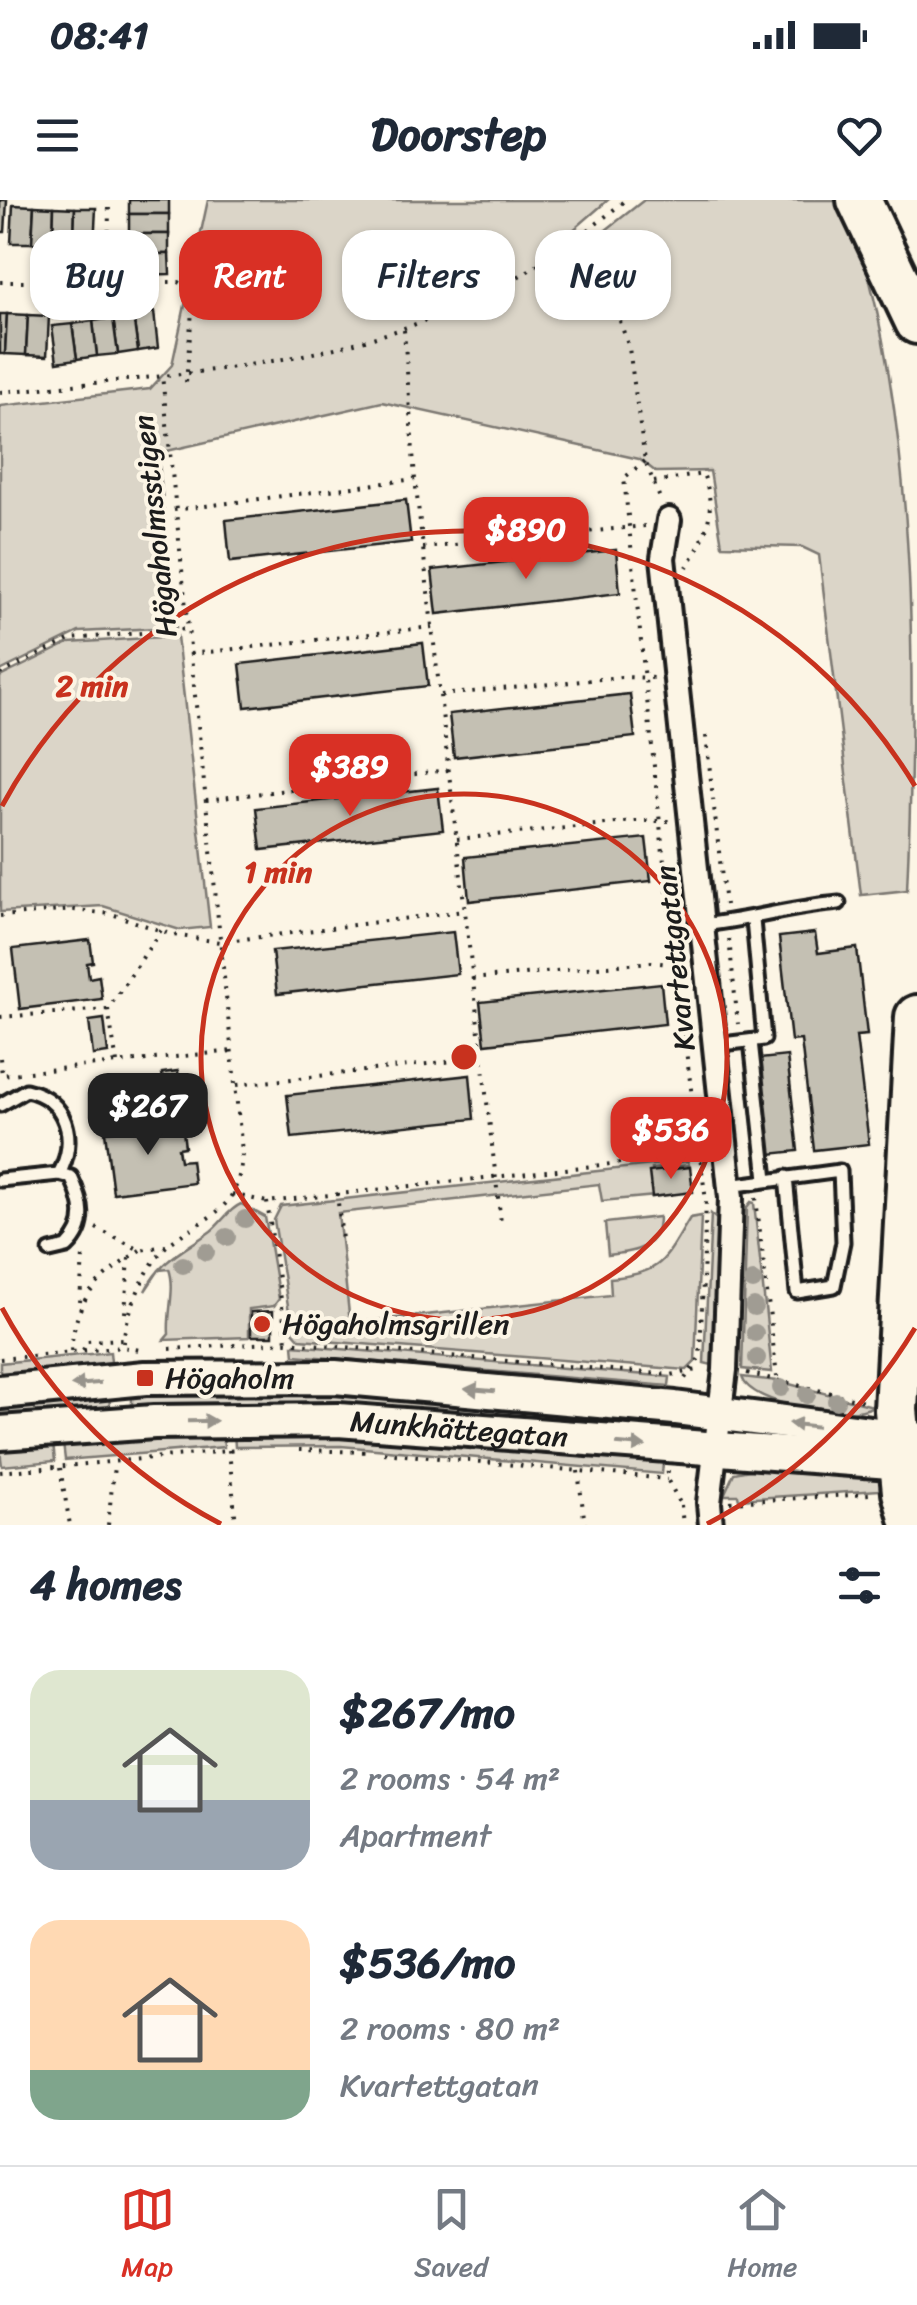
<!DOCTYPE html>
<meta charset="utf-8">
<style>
body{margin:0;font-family:Sriracha,sans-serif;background:#f2f2f3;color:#1f2937;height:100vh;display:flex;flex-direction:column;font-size:38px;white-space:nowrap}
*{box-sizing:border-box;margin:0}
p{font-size:32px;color:#747a83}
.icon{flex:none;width:55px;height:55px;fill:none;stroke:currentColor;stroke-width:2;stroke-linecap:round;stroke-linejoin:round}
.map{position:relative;height:1325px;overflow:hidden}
.drawer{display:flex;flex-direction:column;background:#fff;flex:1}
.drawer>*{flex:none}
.banner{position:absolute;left:30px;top:30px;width:858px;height:90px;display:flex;gap:20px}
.price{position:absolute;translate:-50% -85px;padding:0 22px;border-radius:20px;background:#d93025;color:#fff;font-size:32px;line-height:65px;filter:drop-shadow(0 2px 5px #0008)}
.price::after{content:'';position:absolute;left:50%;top:60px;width:30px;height:22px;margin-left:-15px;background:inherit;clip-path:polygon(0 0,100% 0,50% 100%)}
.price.active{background:#222;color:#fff}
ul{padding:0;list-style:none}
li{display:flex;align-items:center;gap:30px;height:250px;padding:0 30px}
li span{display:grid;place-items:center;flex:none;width:280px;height:200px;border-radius:30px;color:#555}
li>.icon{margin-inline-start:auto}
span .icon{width:120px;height:120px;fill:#fffc;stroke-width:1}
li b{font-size:42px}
h2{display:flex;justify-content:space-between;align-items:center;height:120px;padding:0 30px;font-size:42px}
.chip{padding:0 35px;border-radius:30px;background:#fff;box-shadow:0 2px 8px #0004;font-size:35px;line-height:90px}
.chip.active{background:#d93025;color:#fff}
.status{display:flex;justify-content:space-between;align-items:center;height:70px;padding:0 50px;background:#fff;direction:ltr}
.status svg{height:28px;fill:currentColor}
header{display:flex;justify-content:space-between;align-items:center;height:130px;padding:0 30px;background:#fff;font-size:45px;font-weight:800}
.tab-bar{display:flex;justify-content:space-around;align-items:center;height:140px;border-top:2px solid #e0e1e3;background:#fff;font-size:28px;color:#747a83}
.tab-bar a{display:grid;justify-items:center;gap:5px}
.tab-bar .active{color:#d93025}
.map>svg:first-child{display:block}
.green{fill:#dbd5c8;stroke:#7c7872;stroke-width:2.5}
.building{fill:#c4c0b3;stroke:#1c1c1c;stroke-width:2.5}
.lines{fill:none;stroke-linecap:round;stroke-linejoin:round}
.lane-casing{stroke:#1c1c1c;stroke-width:19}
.street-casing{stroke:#1c1c1c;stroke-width:30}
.secondary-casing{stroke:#1c1c1c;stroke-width:40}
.highway-casing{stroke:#1c1c1c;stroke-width:50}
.path{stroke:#1c1c1c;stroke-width:4;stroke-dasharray:2.5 8;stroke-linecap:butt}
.lane{stroke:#fcf5e5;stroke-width:11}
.street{stroke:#fcf5e5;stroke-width:22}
.secondary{stroke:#fcf5e5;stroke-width:32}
.highway{stroke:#fcf5e5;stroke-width:42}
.tree{fill:#a09c93}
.oneway{fill:#97938b}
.ring{fill:none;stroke:#c8321e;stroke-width:5}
.poi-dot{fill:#c8321e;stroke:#fcf5e5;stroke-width:4}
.labels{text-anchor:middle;stroke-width:8;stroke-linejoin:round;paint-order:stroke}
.street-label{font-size:30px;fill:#1c1c1c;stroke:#fcf5e5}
.poi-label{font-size:30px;fill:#1c1c1c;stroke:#fcf5e5;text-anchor:start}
.centre{fill:#c8321e;stroke:#fcf5e5;stroke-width:5}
.ring-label{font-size:30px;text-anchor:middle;font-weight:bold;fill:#c8321e;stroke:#fcf5e5;stroke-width:8;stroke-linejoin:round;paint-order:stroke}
</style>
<div class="status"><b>08:41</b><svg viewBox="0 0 49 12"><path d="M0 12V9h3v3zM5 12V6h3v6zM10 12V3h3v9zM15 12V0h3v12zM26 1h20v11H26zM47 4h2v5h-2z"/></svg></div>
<header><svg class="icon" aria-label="menu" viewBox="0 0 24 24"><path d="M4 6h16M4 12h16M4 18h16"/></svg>Doorstep<svg class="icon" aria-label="heart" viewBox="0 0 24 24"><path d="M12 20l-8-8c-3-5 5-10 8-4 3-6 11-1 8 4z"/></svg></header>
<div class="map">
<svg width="917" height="1325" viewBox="0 0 917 1325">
<rect width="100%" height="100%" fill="#fcf5e5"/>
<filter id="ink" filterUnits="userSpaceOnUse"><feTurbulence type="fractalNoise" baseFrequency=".01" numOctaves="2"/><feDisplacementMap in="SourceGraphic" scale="20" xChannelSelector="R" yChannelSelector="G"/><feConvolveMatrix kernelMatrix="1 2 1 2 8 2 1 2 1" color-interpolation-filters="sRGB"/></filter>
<g filter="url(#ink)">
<g class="green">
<path d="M208,0h400l-37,32 16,13 57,-45h203c70,211 70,463 60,690l-46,5 -42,-340 -17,-8 -80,-2 -12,-74 -54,1 -17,-13 -257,-57 -224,51 18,174 -97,5 -79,39v-265l150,-17 22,-24z"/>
<path d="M177,436l33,291 -30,3 -77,-24 -103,6v-235l69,-34z"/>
<path d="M688,961l1,4 -37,4 3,27 -53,5 -3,-17 -261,29 12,110 261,-28 -1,-17c54,-5 54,-18 80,-60l11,-2 -6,146 -8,8 -387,-31 -8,-9 -18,-110 7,-14z"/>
<path d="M751,1002l3,1 18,169 -30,-3 5,-162z"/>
<path d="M241,1004l24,13 14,82 -5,7 -25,3v28l-85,3 5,-6c-2,-21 7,-46 0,-65l-10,1 -14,21c16,-32 39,-40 66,-60 11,-9 18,-22 30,-27z"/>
<path d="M711,1014l9,8 -8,143 -8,-2z"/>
<path d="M659,1017c0,32 -25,35 -51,38l-3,-32z"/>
<path d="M293,1145l377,32 -1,9 -375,-31z"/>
<path d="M110,1152l1,10 -111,12v-11z"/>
<path d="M742,1177l36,4 95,25c-21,15 -123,0 -131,-29z"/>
<path d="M286,1187l383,31 -1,15 -326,-28 -210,1v-15z"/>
<path d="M109,1192l1,16 -110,11v-15z"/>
<path d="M234,1232l151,6 278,25 -1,11 -321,-28 -106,1z"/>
<path d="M223,1233l1,14 -159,13 -2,-17z"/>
<path d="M53,1244l2,17 -53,5 -2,-16z"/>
<path d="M765,1267l118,10 13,12 -157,10 -1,-4h-14l10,-22z"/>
</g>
<g class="building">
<path d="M0,0h7l-2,32h-5z"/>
<rect x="129" y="0" width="40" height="14"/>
<path d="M13,5l21,1 -2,37h-21z"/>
<path d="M34,6l20,1 -1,37 -21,-1z"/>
<path d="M54,7l21,1 -1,37 -21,-1z"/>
<path d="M75,8h21l-2,38 -20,-1z"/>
<rect x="129" y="14" width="40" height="20"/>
<path d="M129,34h40v20h-39z"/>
<path d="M130,54h39l1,20 -40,1z"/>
<path d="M154,112l4,36 -20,3 -5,-36z"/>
<path d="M0,114h7l-2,40h-5z"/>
<path d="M7,114l21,1 -2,40 -21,-1z"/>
<path d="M28,115l21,1 -2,40 -21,-1z"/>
<path d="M133,115l5,36 -20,3 -5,-36z"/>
<path d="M113,118l5,36 -21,2 -4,-35z"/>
<path d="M93,121l4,35 -20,3 -5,-35z"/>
<path d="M72,124l5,35 -20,3 -5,-36z"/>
<path d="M406,300l5,42 -181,20 -4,-42z"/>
<path d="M616,350l4,43 -183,21 -5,-44z"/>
<path d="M423,443l5,43 -183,21 -5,-43z"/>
<path d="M630,494l5,43 -181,20 -5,-43z"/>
<path d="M438,588l5,42 -182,20 -5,-42z"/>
<path d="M646,638l5,43 -182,20 -4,-44z"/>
<path d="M453,732l5,42 -181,20 -5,-43z"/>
<path d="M815,733l3,20 39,-5 10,87 -11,1 13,108 -55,6 -13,-110 -10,1 -12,-104z"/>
<path d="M90,740l3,22 -6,1 2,15 10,-2 3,23 -82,10 -7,-60z"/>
<path d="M661,783l4,41 -180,20 -5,-42z"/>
<path d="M104,819l4,34 -15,2 -4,-34z"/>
<path d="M787,856l11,95 -28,3 -11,-95z"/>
<path d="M178,871l4,34 -16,2 -4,-34z"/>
<path d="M470,875l4,44 -182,19 -5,-43z"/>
<path d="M182,923l3,24 -7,1 2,13 11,-1 3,23 -81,10 -8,-61z"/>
<path d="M690,967l3,25 -41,5 -3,-25z"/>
<path d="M273,1111v25h-22v-24z"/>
</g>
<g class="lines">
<g class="lane-casing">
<g id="lane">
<path d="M701,725c48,-5 90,-18 138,-22"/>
<path d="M751,841l15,138"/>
<path d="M714,845l50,-6 -11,-119"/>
<path d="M0,905l26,-15c41,9 52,49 33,84"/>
<path d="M0,980l59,-6 12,3c12,25 18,49 -4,70l-17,4"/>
<path d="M729,986l111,-15 3,71 -9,44 -37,6 -11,-115"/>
</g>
</g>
<g class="street-casing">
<path id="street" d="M669,320l-6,38 68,640 -6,172 -16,133 2,22"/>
</g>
<g class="secondary-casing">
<g id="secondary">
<path d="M0,1192l145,-14 190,-1 340,31 242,31"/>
<path id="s1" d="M0,1233l154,-11 184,-2 579,44"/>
</g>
</g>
<g class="highway-casing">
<g id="highway">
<path d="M859,0l58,122"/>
<path d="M913,1325l-9,-33 -8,-82 21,-393"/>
</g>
</g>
<g class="path">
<path d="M571,40l47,75 11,33 16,113 16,40"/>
<path d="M0,82h179l10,6 4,11 -7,84"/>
<path d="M108,84l1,-84"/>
<path d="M404,130l11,149 86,744"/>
<path d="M0,192c236,-24 435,-26 625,-192"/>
<path d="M645,261l-21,17 51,490 31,233 -6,156 -16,23"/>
<path d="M654,282l49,-8c15,37 3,63 -16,93"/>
<path d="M174,310l241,-31"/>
<path d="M423,348l222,-22"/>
<path d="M190,454l242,-27"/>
<path d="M0,474l71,-35 116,-10"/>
<path d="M441,495l180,-18 35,1"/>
<path d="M706,536l19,169"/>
<path d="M206,600l242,-30"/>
<path d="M457,639l178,-18h36"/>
<path d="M0,716l74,-6 38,4 61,21 47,7 244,-31"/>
<path d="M729,739l9,85"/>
<path d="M472,779l179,-17 35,4"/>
<path d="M0,817l108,-8"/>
<path d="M0,858l2,17 18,-2"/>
<path d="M117,863l-9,-54 53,-79"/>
<path d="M29,872l204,-21"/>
<path d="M237,885l244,-27"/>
<path d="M337,993l5,47"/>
<path d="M232,994l35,8 434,-48"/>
<path d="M756,998l21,179"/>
<path d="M267,1002l20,139"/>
<path d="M96,1028l44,22 26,-4"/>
<path d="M80,1102l3,-46"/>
<path d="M125,1113l4,-55"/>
<path d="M123,1143c2,-27 24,-81 45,-98 40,-33 71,-29 74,-93l-80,-777"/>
<path d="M170,1149l117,-7 384,33 32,-6"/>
<path d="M83,1150l4,-9 36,-2"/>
<path d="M71,1151c5,-56 26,-71 69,-101"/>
<path d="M0,1159l123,-12 17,3"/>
<path d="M747,1173l117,28"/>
<path d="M229,1250l7,75"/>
<path d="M299,1250l70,2"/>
<path d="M384,1253l283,26"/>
<path d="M60,1268l10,57"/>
<path d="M578,1271l7,54"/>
<path d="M668,1271l-1,8 13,24h5"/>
<path d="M0,1272l239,-22"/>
<path d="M730,1302l140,-8"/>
<path d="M681,1305l2,20"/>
<path d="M108,1325l6,-59"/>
</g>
<use href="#lane" class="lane"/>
<use href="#street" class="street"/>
<use href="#secondary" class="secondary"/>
<use href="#highway" class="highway"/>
</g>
<g class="tree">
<circle cx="245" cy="1019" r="9"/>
<circle cx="227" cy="1037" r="9"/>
<circle cx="206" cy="1052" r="9"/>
<circle cx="183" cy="1065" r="9"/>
<circle cx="753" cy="1081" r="9"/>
<circle cx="754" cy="1107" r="9"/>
<circle cx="755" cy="1133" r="9"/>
<circle cx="757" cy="1158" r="9"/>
<circle cx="781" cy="1188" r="9"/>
<circle cx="807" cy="1195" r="9"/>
<circle cx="836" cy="1201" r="9"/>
</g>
<defs><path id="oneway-solid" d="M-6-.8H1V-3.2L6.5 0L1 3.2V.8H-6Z" transform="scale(2.5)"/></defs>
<g class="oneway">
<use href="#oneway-solid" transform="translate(86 1184) rotate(175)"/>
<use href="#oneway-solid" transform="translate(480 1190) rotate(-175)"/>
<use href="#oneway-solid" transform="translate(202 1221) rotate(-1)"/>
<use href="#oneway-solid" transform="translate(803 1225) rotate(-173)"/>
<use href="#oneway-solid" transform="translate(631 1245) rotate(5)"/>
</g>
</g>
<g class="ring">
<circle cx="464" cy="857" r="263"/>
<path d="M915 1128A526 526 0 0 1 707 1324M221 1324A526 526 0 0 1 2 1108M2 606A526 526 0 0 1 915 586"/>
</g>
<g class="poi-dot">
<circle cx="262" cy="1124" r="10"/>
<rect x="135" y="1168" width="20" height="20" rx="5"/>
</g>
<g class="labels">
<g class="street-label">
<text transform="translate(155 326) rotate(-96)" y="10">Högaholmsstigen</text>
<text transform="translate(675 758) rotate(-96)" y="10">Kvartettgatan</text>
<text dy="10" stroke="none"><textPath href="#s1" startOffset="460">Munkhättegatan</textPath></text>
</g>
<g class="poi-label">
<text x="282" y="1134">Högaholmsgrillen</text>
<text x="165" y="1188">Högaholm</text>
</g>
</g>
<circle cx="464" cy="857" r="15" class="centre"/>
<g class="ring-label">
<text x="92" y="496">2 min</text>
<text x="278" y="682">1 min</text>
</g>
</svg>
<b class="price" style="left:526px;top:382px">$890</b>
<b class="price" style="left:350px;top:619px">$389</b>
<b class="price active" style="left:148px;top:958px">$267</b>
<b class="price" style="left:671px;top:982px">$536</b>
<div class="banner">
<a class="chip">Buy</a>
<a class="chip active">Rent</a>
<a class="chip">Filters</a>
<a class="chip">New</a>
</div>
</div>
<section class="drawer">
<h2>4 homes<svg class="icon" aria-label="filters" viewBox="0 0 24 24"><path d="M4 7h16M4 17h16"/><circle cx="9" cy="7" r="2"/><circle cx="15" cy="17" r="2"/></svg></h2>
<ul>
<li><span style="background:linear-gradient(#dfe7d0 65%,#9aa5b1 0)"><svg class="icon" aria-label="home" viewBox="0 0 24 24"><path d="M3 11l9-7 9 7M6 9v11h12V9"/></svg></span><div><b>$267/mo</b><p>2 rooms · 54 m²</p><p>Apartment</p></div></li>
<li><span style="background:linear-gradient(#ffd9b3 75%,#7fa58c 0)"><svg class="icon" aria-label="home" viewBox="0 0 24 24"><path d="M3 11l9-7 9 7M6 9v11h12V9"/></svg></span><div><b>$536/mo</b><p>2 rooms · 80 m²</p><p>Kvartettgatan</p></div></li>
</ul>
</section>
<nav class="tab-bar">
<a class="active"><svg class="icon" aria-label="map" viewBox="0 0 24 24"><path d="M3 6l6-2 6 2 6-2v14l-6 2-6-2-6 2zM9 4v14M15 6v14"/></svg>Map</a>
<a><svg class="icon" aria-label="saved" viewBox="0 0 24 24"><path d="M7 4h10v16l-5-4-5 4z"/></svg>Saved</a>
<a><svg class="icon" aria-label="home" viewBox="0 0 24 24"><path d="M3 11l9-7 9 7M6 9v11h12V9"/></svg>Home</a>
</nav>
